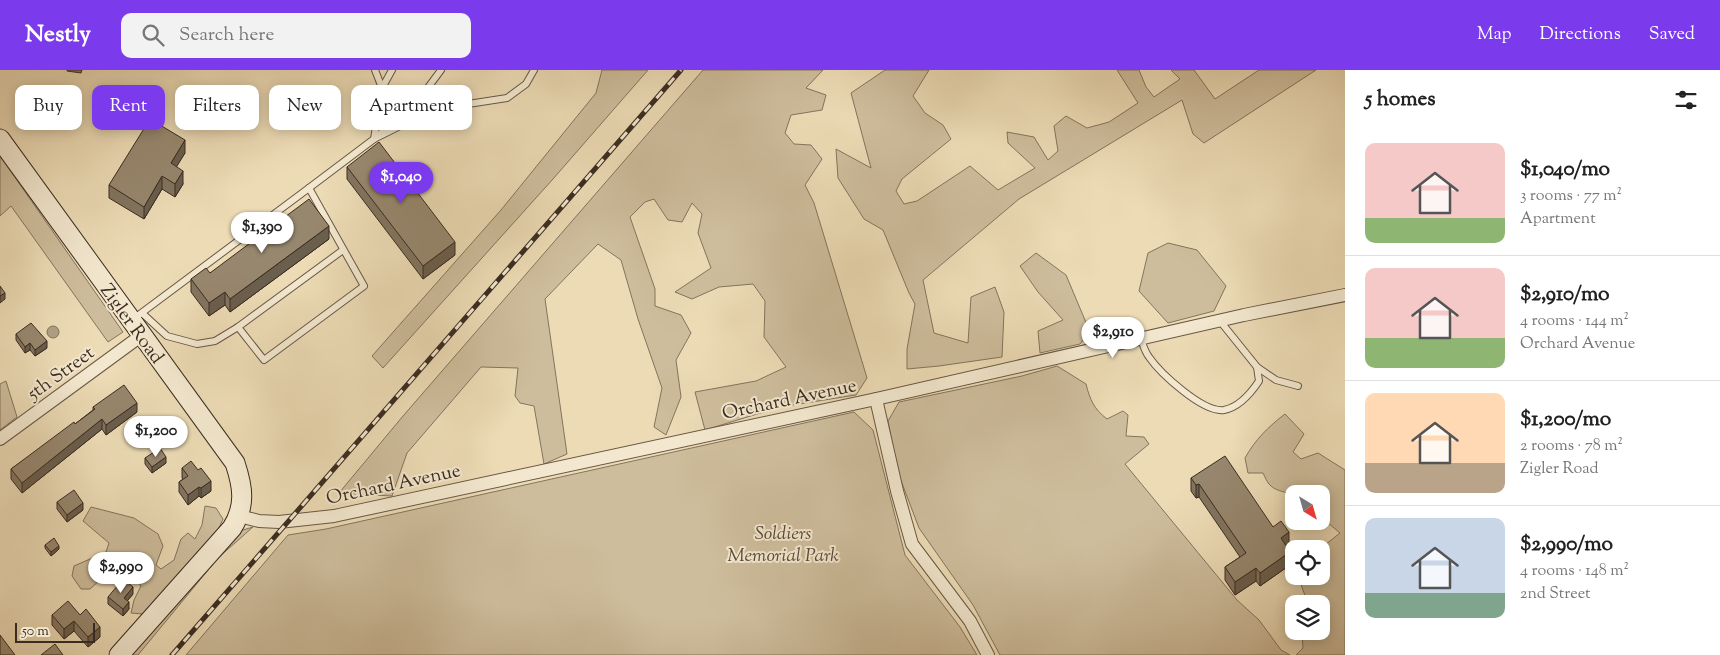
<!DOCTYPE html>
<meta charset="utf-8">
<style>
body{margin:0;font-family:"Sorts Mill Goudy",serif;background:#f2f2f2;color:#222;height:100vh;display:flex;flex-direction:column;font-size:19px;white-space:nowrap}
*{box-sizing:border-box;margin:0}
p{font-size:16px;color:#767676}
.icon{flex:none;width:28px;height:28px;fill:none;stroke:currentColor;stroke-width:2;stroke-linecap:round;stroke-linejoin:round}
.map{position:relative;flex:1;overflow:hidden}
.panel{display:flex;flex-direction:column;background:#fff;width:375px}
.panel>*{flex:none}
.banner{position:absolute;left:15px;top:15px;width:475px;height:45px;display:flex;gap:10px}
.needle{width:32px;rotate:143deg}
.buttons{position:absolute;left:1285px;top:415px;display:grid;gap:10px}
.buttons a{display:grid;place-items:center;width:45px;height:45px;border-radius:10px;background:#fff;box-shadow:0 2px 12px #0003;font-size:25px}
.scale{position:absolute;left:15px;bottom:12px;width:80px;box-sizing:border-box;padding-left:5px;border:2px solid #3b2c21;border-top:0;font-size:14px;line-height:18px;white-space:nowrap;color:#3b2c21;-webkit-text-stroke:4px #f3e8cf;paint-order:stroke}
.price{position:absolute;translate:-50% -42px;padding:0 11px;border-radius:18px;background:#fff;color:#222;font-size:16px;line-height:32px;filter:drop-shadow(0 1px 2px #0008)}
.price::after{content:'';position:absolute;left:50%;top:30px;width:15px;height:11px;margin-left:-8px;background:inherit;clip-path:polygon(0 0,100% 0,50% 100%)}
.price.on{background:#7c3aed;color:#fff}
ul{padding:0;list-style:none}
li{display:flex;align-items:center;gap:15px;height:125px;padding:0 20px}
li+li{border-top:1px solid #e0e0e0}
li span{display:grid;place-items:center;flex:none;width:140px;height:100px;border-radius:10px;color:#555}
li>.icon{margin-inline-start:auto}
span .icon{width:60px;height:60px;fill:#fffc;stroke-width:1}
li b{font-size:21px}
h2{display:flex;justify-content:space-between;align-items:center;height:60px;padding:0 20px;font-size:21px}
.chip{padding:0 18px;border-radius:10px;background:#fff;box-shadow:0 2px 12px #0003;font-size:18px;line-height:45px}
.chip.on{background:#7c3aed;color:#fff}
header{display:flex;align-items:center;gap:30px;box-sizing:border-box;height:70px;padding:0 25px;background:#7c3aed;color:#fff}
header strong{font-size:24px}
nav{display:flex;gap:28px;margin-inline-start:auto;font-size:18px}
.search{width:350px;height:45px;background:#f2f2f2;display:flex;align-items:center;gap:12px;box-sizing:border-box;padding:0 18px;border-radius:10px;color:#767676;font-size:19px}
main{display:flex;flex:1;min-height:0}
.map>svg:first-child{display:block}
.green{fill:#cebd9c;stroke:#84745e}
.water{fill:#b0a083;stroke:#81725c}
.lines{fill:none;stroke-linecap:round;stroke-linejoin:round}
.lane-casing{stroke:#675846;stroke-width:8}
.street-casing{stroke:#675846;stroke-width:14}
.secondary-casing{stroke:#3b2c21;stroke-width:21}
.lane{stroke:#f3e8cf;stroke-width:6}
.street{stroke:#f3e8cf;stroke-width:12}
.secondary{stroke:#f3e8cf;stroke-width:19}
.rail-casing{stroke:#3b2c21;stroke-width:5}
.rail{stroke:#f3e8cf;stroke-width:3;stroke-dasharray:9;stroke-linecap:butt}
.wall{fill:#82745f;stroke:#3b2c21}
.shaded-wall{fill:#6a5e4d;stroke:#3b2c21}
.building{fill:#97876e;stroke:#3b2c21}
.labels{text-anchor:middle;stroke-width:4;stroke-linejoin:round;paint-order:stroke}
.street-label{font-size:19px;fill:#3b2c21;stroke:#f3e8cf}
.park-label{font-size:19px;font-style:italic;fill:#58493a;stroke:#f3e8cf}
</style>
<header>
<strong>Nestly</strong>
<div class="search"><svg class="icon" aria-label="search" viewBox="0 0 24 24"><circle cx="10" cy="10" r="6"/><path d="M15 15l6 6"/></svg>Search here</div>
<nav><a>Map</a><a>Directions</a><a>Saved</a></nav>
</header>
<main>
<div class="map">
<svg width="1345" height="585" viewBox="0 0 1345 585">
<rect width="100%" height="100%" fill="#ecdbb5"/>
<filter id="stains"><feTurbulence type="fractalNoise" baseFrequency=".004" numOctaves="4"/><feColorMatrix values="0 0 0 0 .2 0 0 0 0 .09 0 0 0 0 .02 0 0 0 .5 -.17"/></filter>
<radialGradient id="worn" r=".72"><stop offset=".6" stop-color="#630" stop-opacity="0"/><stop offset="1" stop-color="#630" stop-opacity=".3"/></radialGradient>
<g class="green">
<path d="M602,0h46l-95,109 -170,189 -11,-12 129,-146 95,-117z"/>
<path d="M703,0h120l-17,18 20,7 -4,15 -31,5 -6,18 9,11 17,1 11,14 -17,26 9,18 53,175 -11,17 -76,12 -75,23 -10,-38 61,-11 30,-14 -22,-30 1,-36 -12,-17 -34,3 -27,12 -17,-7 36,-24 -13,-35 4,-19 -10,-11 -10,19 -14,-2 -14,-21 -9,3 -15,15 25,72v17l26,9 10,18 -15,27 5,37 -15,38 -12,-8 8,-39 -24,-69 -17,-59 -23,-16 -53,55 22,155 -23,10 -10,-58 -14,-3 -5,-7 3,-28 -37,-1 -74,86 -15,43 -53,-3 64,-77z"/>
<path d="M885,0h44l-16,26 12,17 18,12 8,14 -49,40 -6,12 8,13 13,-3 53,-35 28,24 37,-22 -27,-25 -1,-11 27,5 14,23 10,-9 -4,-25 12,-10 21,12 22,-6 29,-19 -21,-33h22l7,17 8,10 26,-18 -9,-9h23l21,29 44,-29h57l-112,73 -11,-9 -11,-34 -163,99 -96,81 11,53 34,10 3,-46 24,-10 9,25 -2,45 -63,9 -32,3v-20l8,-45 -6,-11 -26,-63 -19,-11 -26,-41 -2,-29 35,19 -20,-75z"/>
<path d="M0,86l123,176 -15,10 -97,-136 -11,10z"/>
<path d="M1168,173l29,7 29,36 -12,25 -46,12 -29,-32 9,-38z"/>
<path d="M1036,183l30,22 24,57 -10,12 -40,9 -2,-22 25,-11 -25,-28 -18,-26z"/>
<path d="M1057,296l29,18c4,16 8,25 21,35l16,-8 5,4 -2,21 18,1 5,7 -24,20 112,136 22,20 22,30 9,5h-290l-27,-50 -54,-77 -22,-58 -9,-49 11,-19 123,-26z"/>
<path d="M6,311l11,36 -17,13v-46z"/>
<path d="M854,342l19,18 32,125 55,72 17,28h-791l102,-120 38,-6z"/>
<path d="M1285,344l19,20 -11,18 8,7 17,-6 27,17v185h-49l7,-7 -1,-15 2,-2h17v-27h-13l-10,-28h23v-27h-1l20,-16 -19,-16v-23c-14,0 -42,2 -52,-10 -2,-2 -4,-7 -6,-11h-15l-3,-15c10,-18 23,-31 40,-44z"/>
<path d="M205,436l11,2 7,11 -4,9 -76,86 -12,-1 3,-13 7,-14 -9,-13 -12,-7 -9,4 -21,19h-9l-9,-13 2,-10 32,-14 3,-9 -26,-22 8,-14 43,11 24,16 5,12 -7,19 5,4 13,-9 7,-21 7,-6 7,6 7,-14z"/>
<path d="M253,457l-35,31 -80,97h-12l91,-102 26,-23z"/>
</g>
<circle class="water" cx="53" cy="262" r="6"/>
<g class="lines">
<g class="lane-casing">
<g id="lane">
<path d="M382,18l10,-18"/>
<path d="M380,64l44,-41 17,-23"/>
<path d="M374,69l36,-18 58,-17 39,-6 19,-14 8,-14"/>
<path d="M309,118l65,-49 8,-51 -7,-18"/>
<path d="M142,243l25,23 30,8 18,-3 23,-14 105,-77"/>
<path d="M132,250l177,-132 55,98 -100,74 -26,-33"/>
<path d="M1141,269c2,6 4,13 8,18 11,16 54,56 75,53 16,-3 27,-17 35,-29l-2,-14 -37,-46"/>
<path d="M1257,297l19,13 22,6"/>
</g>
</g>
<g class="street-casing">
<g id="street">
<path d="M876,329l21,92 15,53 58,77 18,34"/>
<path d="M0,369l142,-104"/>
<path d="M239,446l20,5 20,1 55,-6 542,-117 368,-84 101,-20"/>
</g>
</g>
<g class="secondary-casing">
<path id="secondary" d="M0,69l235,324c8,24 11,43 -3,65l-113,127"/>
</g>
<use href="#lane" class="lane"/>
<use href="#street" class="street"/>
<use href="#secondary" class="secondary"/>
<g class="rail-casing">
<path id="rail" d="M172,585l509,-585"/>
</g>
<use href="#rail" class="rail"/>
</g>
<g class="wall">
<path d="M67,0h15l-1,3 -14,-2z"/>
<path d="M185,83l-9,13 7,18 -8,13 -13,-8 -18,30 -35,-21v-13z"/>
<path d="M347,97l108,88 -32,24 -76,-100z"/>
<path d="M329,169l-99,73 -5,-7 -16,11 -18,-24v-13l19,-6z"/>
<path d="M16,264l31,14 -12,8 -5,-6 -5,3 -9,-13z"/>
<path d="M93,337l44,5 -31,23 -4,-6 -80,64 -11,-14v-10l64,-45 18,-14z"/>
<path d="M145,388l21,5 -14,10 -7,-9z"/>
<path d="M182,398l29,23 -10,7 -2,-2 -11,9 -9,-13v-10l4,-3 -1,-1z"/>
<path d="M1191,408l82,49 16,18 -2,2 3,18 -30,21 -4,-5 -21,14 -10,-15v-13l15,-10 -41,-60 -3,1 -5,-7z"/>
<path d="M57,432l26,8 -16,12 -10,-13z"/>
<path d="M45,475l14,4 -8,7 -6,-8z"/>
<path d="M133,524l-6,7 2,8 -6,7 -15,-12v-7z"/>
<path d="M52,545h28l20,22 -12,10 -14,-16 -10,8 -12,-14z"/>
</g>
<g class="shaded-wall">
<path d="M185,70v13l-14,23v-13z"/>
<path d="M183,101v13l-8,13v-13z"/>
<path d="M162,106v13l-18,30v-12z"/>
<path d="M329,156v13l-99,73v-13z"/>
<path d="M455,172v13l-32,24v-13z"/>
<path d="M225,222v13l-16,11v-13z"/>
<path d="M5,223v6l-5,4v-7z"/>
<path d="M47,271v7l-12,8v-6z"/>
<path d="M30,273v7l-5,3v-6z"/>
<path d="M137,333v9l-31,23v-10z"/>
<path d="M102,349v10l-80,64v-10z"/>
<path d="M166,387v6l-14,10v-6z"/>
<path d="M211,411v10l-10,7v-10z"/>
<path d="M1199,414v13l-3,1v-13z"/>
<path d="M199,417v9l-11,9v-10z"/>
<path d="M83,433v7l-16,12v-7z"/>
<path d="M1289,462v13l-8,6v-13z"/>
<path d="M59,476v3l-8,7v-4z"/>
<path d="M1290,482v13l-30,21v-13z"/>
<path d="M1256,498v13l-21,14v-13z"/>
<path d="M133,517v7l-9,11v-7z"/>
<path d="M129,532v7l-6,7v-7z"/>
<path d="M74,551v10l-10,8v-10z"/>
<path d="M100,557v10l-12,10v-10z"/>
</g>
<g class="building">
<path d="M150,49l35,21 -14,23 12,8 -8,13 -13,-8 -18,31 -35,-22z"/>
<path d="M379,72l76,100 -32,24 -76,-99z"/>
<path d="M309,129l20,27 -99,73 -5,-7 -16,11 -18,-24 15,-11 4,5z"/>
<path d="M0,216l5,7 -5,3z"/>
<path d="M31,253l16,18 -12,9 -5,-7 -5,4 -9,-13z"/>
<path d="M124,315l13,18 -31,22 -4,-6 -80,64 -11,-14 63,-47 1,2 20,-15 -2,-2z"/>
<path d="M160,378l6,9 -14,10 -7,-9z"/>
<path d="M1225,386l48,71 8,-6 8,11 -8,6 9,14 -30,21 -4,-5 -21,14 -10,-15 21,-14 -47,-69 -3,1 -5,-7z"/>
<path d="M191,391l7,9 3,-2 10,13 -10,7 -2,-1 -11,8 -9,-13 9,-6 -6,-8z"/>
<path d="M74,420l9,13 -16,12 -10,-13z"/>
<path d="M54,468l5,8 -8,6 -6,-7z"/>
<path d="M123,509l10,8 -9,11 5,4 -6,7 -15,-12z"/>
<path d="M68,531l12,14 6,-6 14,18 -12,10 -14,-16 -10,8 -12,-14z"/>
<path d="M0,565l15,20h-15z"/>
<path d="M55,574l8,11h-22z"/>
</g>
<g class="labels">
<g class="street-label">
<text transform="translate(133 253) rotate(54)" y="7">Zigler Road</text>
<text transform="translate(60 302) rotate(-36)" y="7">5th Street</text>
<text transform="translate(789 328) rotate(-12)" y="7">Orchard Avenue</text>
<text transform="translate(393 413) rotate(-12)" y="7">Orchard Avenue</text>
</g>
<g class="park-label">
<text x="783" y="469">Soldiers<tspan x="783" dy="22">Memorial Park</tspan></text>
</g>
</g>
<rect width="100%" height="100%" filter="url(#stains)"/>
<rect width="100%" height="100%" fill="url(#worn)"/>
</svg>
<div class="buttons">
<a><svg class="needle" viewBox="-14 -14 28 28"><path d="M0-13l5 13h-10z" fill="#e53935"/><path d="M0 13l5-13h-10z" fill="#767676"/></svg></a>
<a><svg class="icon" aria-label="locate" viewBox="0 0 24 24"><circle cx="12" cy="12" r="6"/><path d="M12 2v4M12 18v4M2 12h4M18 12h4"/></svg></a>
<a><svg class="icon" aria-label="layers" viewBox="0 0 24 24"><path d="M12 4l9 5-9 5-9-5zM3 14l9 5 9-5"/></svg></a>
</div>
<div class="scale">50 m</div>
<b class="price on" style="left:401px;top:134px">$1,040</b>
<b class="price" style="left:262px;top:184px">$1,390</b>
<b class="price" style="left:1113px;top:289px">$2,910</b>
<b class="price" style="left:156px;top:388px">$1,200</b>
<b class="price" style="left:121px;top:524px">$2,990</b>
<div class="banner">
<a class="chip">Buy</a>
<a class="chip on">Rent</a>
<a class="chip">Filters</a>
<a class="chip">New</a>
<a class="chip">Apartment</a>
</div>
</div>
<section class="panel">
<h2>5 homes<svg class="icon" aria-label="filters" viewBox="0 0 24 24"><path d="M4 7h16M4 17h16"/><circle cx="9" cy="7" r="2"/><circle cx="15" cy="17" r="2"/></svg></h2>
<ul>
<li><span style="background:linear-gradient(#f6c9c9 75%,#8fb573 0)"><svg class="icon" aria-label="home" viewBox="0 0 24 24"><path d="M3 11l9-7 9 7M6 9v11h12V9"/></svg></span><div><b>$1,040/mo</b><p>3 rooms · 77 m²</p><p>Apartment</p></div></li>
<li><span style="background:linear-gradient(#f6c9c9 70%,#8fb573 0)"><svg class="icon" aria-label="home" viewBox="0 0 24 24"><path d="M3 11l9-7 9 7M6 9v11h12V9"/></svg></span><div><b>$2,910/mo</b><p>4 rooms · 144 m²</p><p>Orchard Avenue</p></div></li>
<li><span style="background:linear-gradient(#ffd9b3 70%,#b9a48a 0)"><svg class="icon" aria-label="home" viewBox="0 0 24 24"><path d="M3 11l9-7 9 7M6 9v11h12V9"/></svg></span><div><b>$1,200/mo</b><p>2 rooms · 78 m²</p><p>Zigler Road</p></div></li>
<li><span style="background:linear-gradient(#c9d6e8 75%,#7fa58c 0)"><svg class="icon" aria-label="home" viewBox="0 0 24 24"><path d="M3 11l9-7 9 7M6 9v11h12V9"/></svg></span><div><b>$2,990/mo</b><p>4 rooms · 148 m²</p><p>2nd Street</p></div></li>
</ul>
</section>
</main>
